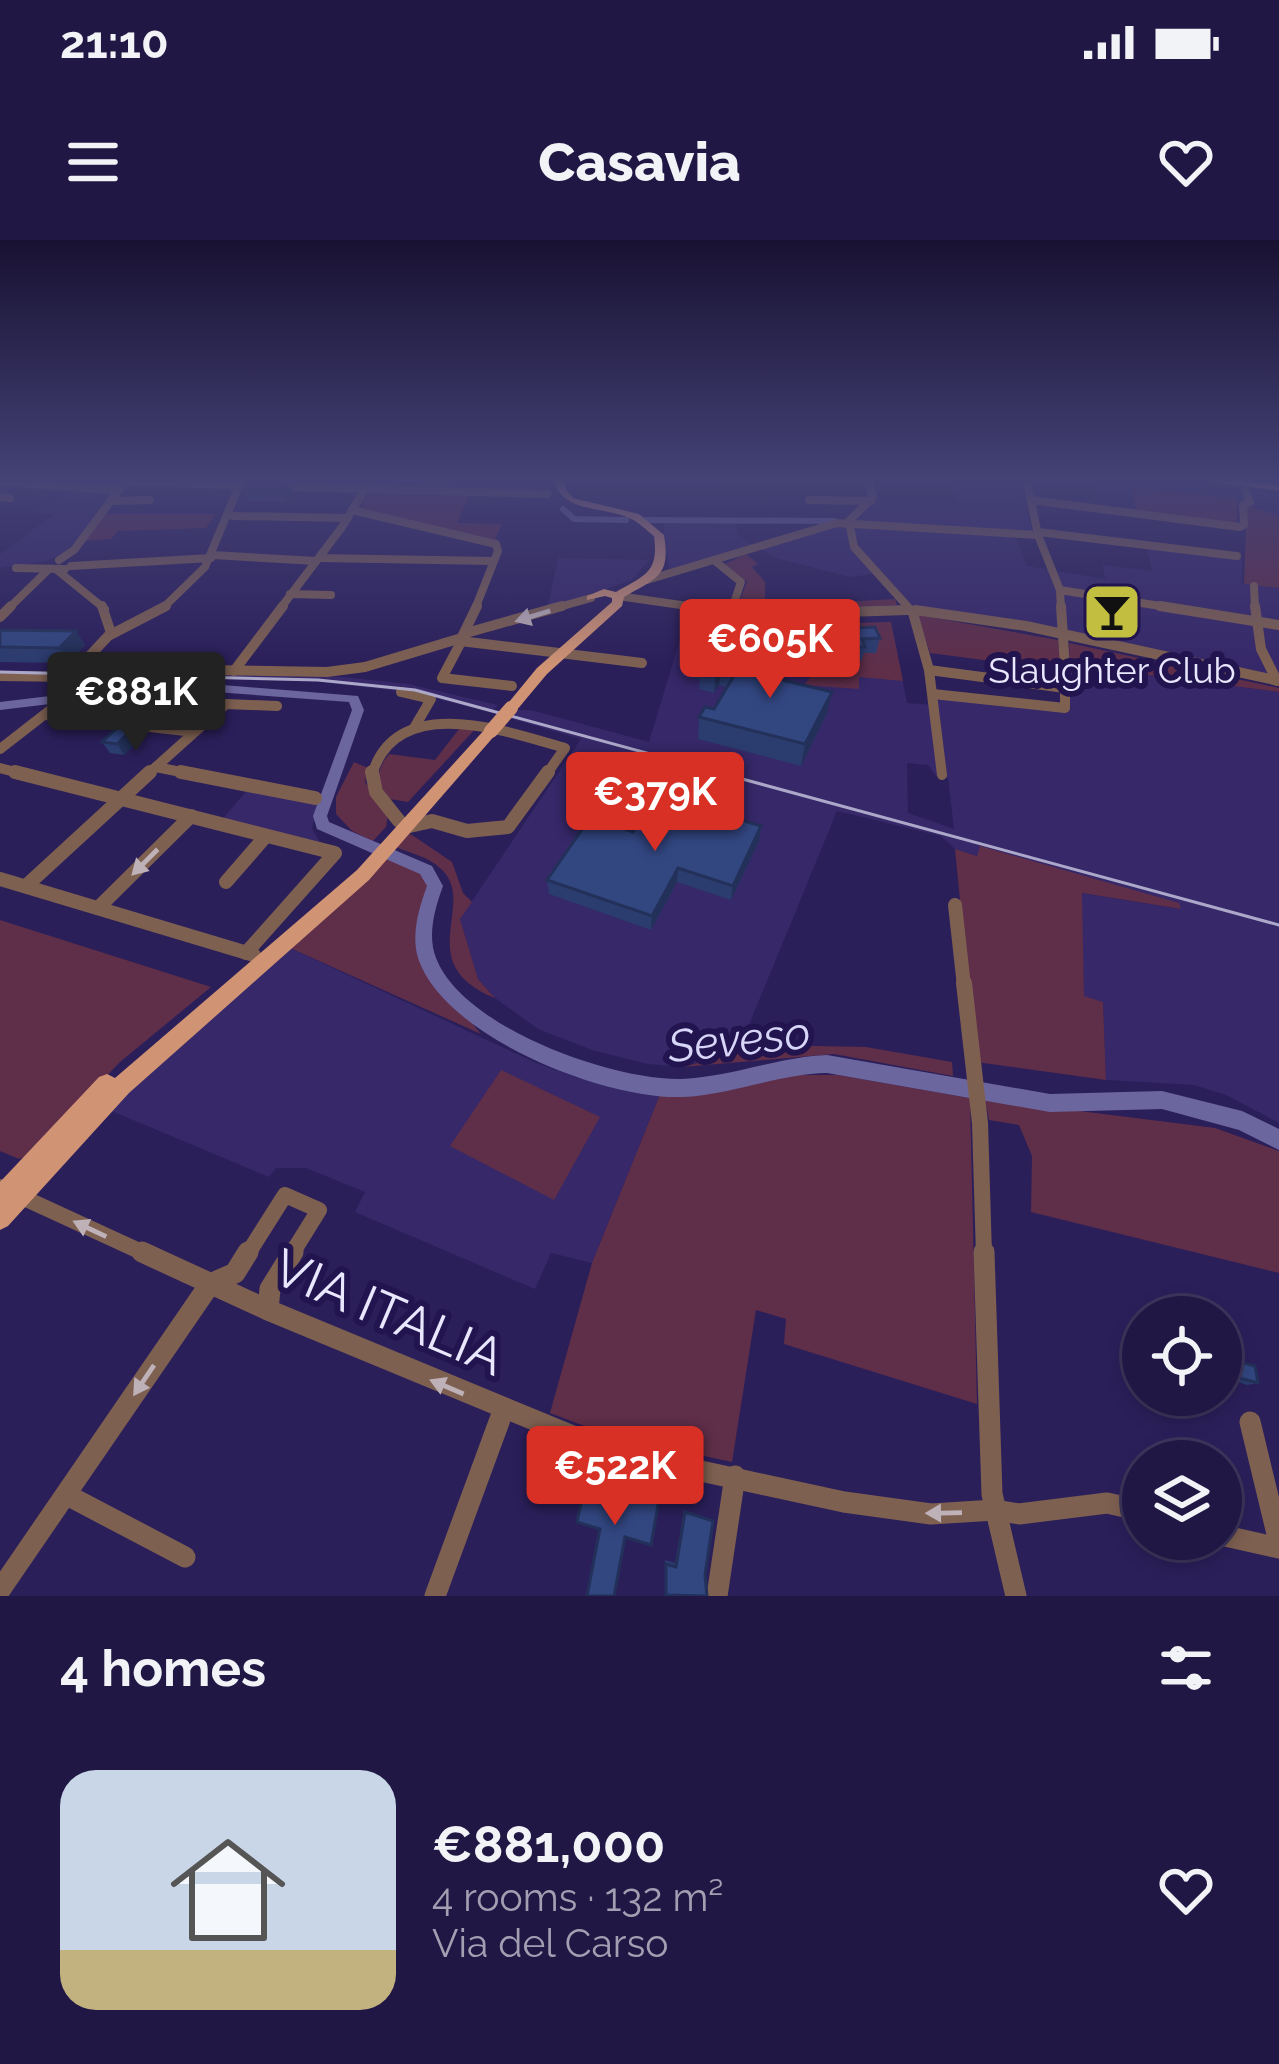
<!DOCTYPE html>
<meta charset="utf-8">
<style>
body{margin:0;font-family:Raleway,sans-serif;background:#2d244f;color:#f1f3f6;height:100vh;display:flex;flex-direction:column;font-size:45px;white-space:nowrap}
*{box-sizing:border-box;margin:0}
p{font-size:39px;color:#a29fb2}
.icon{flex:none;width:66px;height:66px;fill:none;stroke:currentColor;stroke-width:2;stroke-linecap:round;stroke-linejoin:round}
.map{position:relative;height:1356px;overflow:hidden}
.sheet{display:flex;flex-direction:column;background:#201744;flex:1}
.sheet>*{flex:none}
.fabs{position:absolute;left:1122px;top:1056px;display:grid;gap:24px}
.fabs a{display:grid;place-items:center;width:120px;height:120px;border-radius:50%;background:#201744;box-shadow:0 6px 18px #0003,0 0 0 3px #3d365d;font-size:60px}
.price{position:absolute;translate:-50% -102px;padding:0 27px;border-radius:12px;background:#d93025;color:#fff;font-size:39px;line-height:78px;filter:drop-shadow(0 3px 6px #0008)}
.price::after{content:'';position:absolute;left:50%;top:72px;width:36px;height:27px;margin-left:-18px;background:inherit;clip-path:polygon(0 0,100% 0,50% 100%)}
.price.current{background:#222;color:#fff}
ul{padding:0;list-style:none}
li{display:flex;align-items:center;gap:36px;height:300px;padding:0 60px}
li span{display:grid;place-items:center;flex:none;width:336px;height:240px;border-radius:36px;color:#555}
li>.icon{margin-inline-start:auto}
span .icon{width:144px;height:144px;fill:#fffc;stroke-width:1}
li b{font-size:51px}
h2{display:flex;justify-content:space-between;align-items:center;height:144px;padding:0 60px;font-size:51px}
.status{display:flex;justify-content:space-between;align-items:center;height:84px;padding:0 60px;background:#201744;direction:ltr}
.status svg{height:33px;fill:currentColor}
header{display:flex;justify-content:space-between;align-items:center;height:156px;padding:0 60px;background:#201744;font-size:54px;font-weight:800}
.map>svg:first-child{display:block}
.built{fill:#362869;fill-rule:evenodd}
.green{fill:#5f2e49}
.lines{fill:none;stroke-linecap:round;stroke-linejoin:round}
.canal{stroke:#6c669f;stroke-width:6}
.river{fill:#6c669f;fill-rule:evenodd}
.minor-far4{stroke:#7e6051;stroke-width:8}
.minor-far3{stroke:#7e6051;stroke-width:10}
.minor-far2{stroke:#7e6051;stroke-width:14}
.minor-far1{stroke:#7e6051;stroke-width:16}
.minor{stroke:#7e6051;stroke-width:21}
.major{fill:#d09374;fill-rule:evenodd}
.rail{stroke:#aca8c9;stroke-width:3}
.major-bridge{stroke:#d09374;stroke-width:14}
.wall{fill:#2b3c6e}
.shaded-wall{fill:#23315a}
.building{fill:#324680;stroke:#23315a;stroke-width:3}
.oneway{fill:#beb1b8}
.labels{text-anchor:middle;stroke-width:12;stroke-linejoin:round;paint-order:stroke}
.far-poi-label{font-size:36px;fill:#e8e7fd;stroke:#22144e}
.water-label{font-size:45px;font-style:italic;fill:#d7d6f8;stroke:#22144e}
.near-street-label{font-size:51px;fill:#e8e7fd;stroke:#22144e}
</style>
<div class="status"><b>21:10</b><svg viewBox="0 0 49 12"><path d="M0 12V9h3v3zM5 12V6h3v6zM10 12V3h3v9zM15 12V0h3v12zM26 1h20v11H26zM47 4h2v5h-2z"/></svg></div>
<header><svg class="icon" aria-label="menu" viewBox="0 0 24 24"><path d="M4 6h16M4 12h16M4 18h16"/></svg>Casavia<svg class="icon" aria-label="heart" viewBox="0 0 24 24"><path d="M12 20l-8-8c-3-5 5-10 8-4 3-6 11-1 8 4z"/></svg></header>
<div class="map">
<svg width="1279" height="1356" viewBox="0 0 1279 1356">
<rect width="100%" height="100%" fill="#2b1f5a"/>
<g class="built">
<path d="M0,237h127l-60,74 -21,10 -46,7v-14l53,-39 -21,-3 38,-23 -51,-4 -19,10z"/>
<path d="M374,237h175l5,18 -185,-4z"/>
<path d="M1092,237h67l120,17v22l-42,-11v-6l-106,-12 2,10 -38,-5z"/>
<path d="M982,242l39,2 12,51h-18l12,31 78,13 -2,-14 49,6 -6,-25 96,11v26l37,5v90l-372,-73 -28,-32 -29,4 -75,-19 -14,-9 78,-24 37,-26 80,5 -1,-21 27,2z"/>
<path d="M663,282h73l2,13 19,12 -87,27z"/>
<path d="M558,318l91,2 -17,20 -85,29z"/>
<path d="M687,376l68,10 136,-4 16,81 27,2v-10l135,14 -2,-45 212,28v431l-53,-28 -32,-10 -88,-5 -3,-78 -19,-5 -3,-104 98,16 -199,-62 -2,9 -23,-7 -14,-13 -104,-25 -98,238 -57,18 -34,-3 -56,-14 -54,-21 -43,-31 -17,-19 -18,-60 121,-180 -72,-21 7,-8h15l118,32zM907,523l21,2 8,11 12,2 6,51 -46,-16z"/>
<path d="M82,431l261,6 65,7 90,21 -7,7 -77,-19 -101,-12 -235,-5z"/>
<path d="M152,452l-27,30 -57,-6 21,-19z"/>
<path d="M249,548l70,13 -7,27 10,18 -101,-25z"/>
<path d="M288,707l246,115 42,15 85,15 -69,171 -41,-10 -16,36 -180,-77 10,-20 -59,-24h-30l-7,9 -160,-67z"/>
</g>
<g class="green">
<path d="M1131,246l106,13v24l-100,-11z"/>
<path d="M369,251l101,2 -13,30 45,1 -7,15 -129,-28 -5,-8z"/>
<path d="M1247,266l32,10v72l-35,-4z"/>
<path d="M105,274h110l-9,14 -88,3 -7,8 -26,2z"/>
<path d="M746,314l12,10 -6,3 13,15v20l7,4 123,-7 2,6 -139,8 -21,-5 10,-26 -22,-18z"/>
<path d="M918,375l140,25 2,30 -130,-17z"/>
<path d="M891,382l12,59 -44,-4v12l-55,-4 18,-22 23,-9 2,7h13l-2,-8 13,-11 -93,3 -4,-13 -19,-6z"/>
<path d="M1069,403l210,45v4l-209,-27z"/>
<path d="M463,484l14,3 -69,75 -18,-3c-14,-17 -15,-27 -1,-45l46,6z"/>
<path d="M354,522l14,6 -3,14 23,33 -2,12 -13,14 -21,-10 -16,-17v-17z"/>
<path d="M409,593l43,29 11,31 9,9 -12,17 18,60 17,19c-86,-35 -15,-95 -55,-130 -11,-11 -30,-15 -44,-21z"/>
<path d="M980,606l199,57 2,6 -99,-16 2,103 19,6 3,78 -130,-18 -21,-213 22,7z"/>
<path d="M387,618l26,8 15,15 -9,45 6,42 56,66 -193,-87z"/>
<path d="M0,680l211,67 -91,75 -89,92 -12,5 -19,-8z"/>
<path d="M765,805l101,2 86,15 1,14 -119,-22 -152,13z"/>
<path d="M501,830l99,47 -46,83 -104,-54z"/>
<path d="M798,835h40l132,23 7,306 -193,-60 2,-25 -30,-9 -24,152 -121,-26 -61,-23 42,-150 69,-171z"/>
<path d="M985,859l230,29 64,23v122l-248,-61 1,-56 -13,-31 -30,-5z"/>
</g>
<g class="lines">
<g class="canal">
<path d="M563,269l11,10 52,1"/>
<path d="M645,280l190,1"/>
</g>
<path class="river" d="M175,441l183,15 6,14 -37,106 2,6 103,44 11,20c-8,22 -16,49 -7,72 27,70 177,123 246,121 49,-2 96,-22 145,-24l223,39 112,-3 80,20 37,18v21l-40,-20 -77,-21 -112,3 -223,-39c-49,1 -96,22 -145,24 -77,3 -238,-60 -264,-139 -7,-24 1,-50 9,-72l-7,-12 -103,-45 -4,-13 39,-106 -3,-8 -174,-13 -175,21v-8z"/>
<g class="minor-far4">
<path d="M720,237l149,3"/>
<path d="M867,237l6,20 -24,24 5,26 55,61"/>
<path d="M1026,237l12,58 22,55 1,19"/>
<path d="M0,242l118,8"/>
<path d="M126,242l421,12"/>
<path d="M0,257l10,1"/>
<path d="M809,260l62,1"/>
<path d="M1031,260l209,27 4,-2 -1,-20 7,-3 -4,-11"/>
<path d="M110,261l40,-1"/>
<path d="M352,270l144,34 2,7 -23,58"/>
<path d="M233,276l115,2"/>
<path d="M1038,292l199,24"/>
<path d="M213,315l103,6"/>
<path d="M319,318l174,3"/>
<path d="M59,320l15,-10 48,-64"/>
<path d="M715,321l26,21 -9,27"/>
<path d="M71,326l140,-8"/>
<path d="M16,328l49,1"/>
<path d="M57,330l48,39"/>
<path d="M647,340l190,-57 201,12"/>
<path d="M1254,346l1,23"/>
<path d="M1060,350l119,19"/>
<path d="M290,354l41,1"/>
<path d="M618,356l91,13"/>
<path d="M8,369l41,-40"/>
<path d="M162,369l43,-42 36,-86"/>
<path d="M280,369l62,-82 30,-50"/>
<path d="M552,369l39,-11"/>
</g>
<g class="minor-far3">
<path d="M477,366l-17,35 182,22"/>
<path d="M688,366l63,9 156,-5"/>
<path d="M1061,366l4,62"/>
<path d="M1160,366l119,19"/>
<path d="M1255,366l6,43 16,32"/>
<path d="M915,370l111,16 253,55"/>
<path d="M913,373l16,57 13,105"/>
<path d="M730,374l3,-8"/>
<path d="M0,377l11,-11"/>
<path d="M466,393l96,-27"/>
<path d="M110,395l56,-29"/>
<path d="M461,402l-19,36 70,8"/>
<path d="M79,428l248,4 38,-5 93,-28"/>
<path d="M929,430l136,18v20l-132,-14"/>
<path d="M234,431l49,-65"/>
<path d="M0,436l72,1"/>
<path d="M401,452l30,7 -17,29"/>
<path d="M46,475l148,17"/>
<path d="M0,509l58,-45 25,-41 28,-30 -9,-27"/>
<path d="M156,527l40,8"/>
<path d="M0,528l27,7"/>
<path d="M147,535l79,-71 51,2"/>
<path d="M372,535c24,-84 137,-43 193,-27l-19,27"/>
</g>
<g class="minor-far2">
<path d="M15,532l320,81 -89,100"/>
<path d="M181,532l134,26"/>
<path d="M372,532l4,20 23,29"/>
<path d="M405,587l27,-6 35,10 41,-4 40,-55"/>
<path d="M0,639l254,76"/>
<path d="M226,642l40,-46"/>
<path d="M26,646l124,-114"/>
<path d="M955,665l9,81"/>
<path d="M98,668l93,-92"/>
</g>
<g class="minor-far1">
<path d="M964,743l16,140 4,132"/>
<path d="M0,947l148,68"/>
<path d="M247,1015l38,-60 34,15 -28,45"/>
</g>
<g class="minor">
<path d="M142,1012l126,58 341,141 235,51 87,12 64,-4 24,4 88,-11 36,8"/>
<path d="M984,1012l8,242 24,102"/>
<path d="M268,1070l2,-21 23,-37"/>
<path d="M1250,1182l29,120"/>
<path d="M67,1255l118,62"/>
<path d="M1221,1295l58,13"/>
<path d="M0,1350l210,-306 25,-11 13,-21"/>
<path d="M435,1356l68,-185"/>
<path d="M717,1356l18,-120"/>
</g>
<g class="major">
<path d="M553,237h10l3,13 7,8 66,16 25,21c7,42 -8,43 -40,62l-2,9 -75,68 -31,37 -5,1 -7,-4 33,-40 75,-66v-4l-7,-2 -18,4v-4l17,-7 12,3c29,-17 43,-19 38,-56 -8,-6 -16,-15 -25,-18 -29,-13 -68,-4 -76,-41z"/>
<path d="M1176,237h32l71,8v6z"/>
<path d="M491,487l7,4 -2,3 -127,146 -240,213 -121,133 -8,4v-48l99,-105 8,-3 8,4 242,-208 129,-142z"/>
</g>
<path class="rail" d="M0,432l318,8 97,10 864,235"/>
<path class="major-bridge" d="M491,491l20,-23"/>
</g>
<g class="wall">
<path d="M496,237h41l-3,8 -37,-1z"/>
<path d="M288,242l5,13 -6,7 -38,-1 -6,-13z"/>
<path d="M749,367l-7,39 -1,24 19,5 -6,-20 3,-22 23,19 -2,-7 3,-14 15,-1 2,-10 59,8 23,10 -4,15h-12l-3,8h-14l-4,-12 -8,5 -22,-4 -1,4 -22,1 -4,21 -3,4 44,33 -26,53 -103,-27 1,-22 15,-8 13,-22 -8,-2 -5,8 -15,-4 1,-9 -17,-5 1,-21 31,-2 5,-6 -10,-3 1,-22z"/>
<path d="M0,390l76,1 9,14 -16,18 -69,-1z"/>
<path d="M143,496l-19,19 -14,-2 -8,-11z"/>
<path d="M761,586l-2,15 -28,59 -54,-18 -26,48 -102,-36 -2,-14 86,-48z"/>
<path d="M1236,1121l22,22 -11,2 -19,-6 -3,-16z"/>
<path d="M684,1270l26,9 -44,76 -1,-35 10,3z"/>
</g>
<g class="shaded-wall">
<path d="M288,242l5,13 -6,7 -5,-13z"/>
<path d="M749,367l-7,39 -3,35 -5,8 3,-21 -11,-19 2,-22z"/>
<path d="M76,391l9,14 -16,18 -10,-15z"/>
<path d="M846,394l-3,15 -8,5 3,-14z"/>
<path d="M790,414l-4,22 -19,23 3,-22z"/>
<path d="M722,424l-3,21 -5,8 2,-22z"/>
<path d="M832,452l-5,21 -26,53 4,-22z"/>
<path d="M136,485l7,11 -19,19 -7,-11z"/>
<path d="M761,586l-2,15 -28,59 2,-14z"/>
<path d="M678,628l-1,14 -26,48 1,-14z"/>
</g>
<g class="building">
<path d="M250,241l38,1 -6,7 -39,-1z"/>
<path d="M716,363l33,4 -4,17 -17,3 -17,-6z"/>
<path d="M828,374l25,4 4,10 18,-1 5,11 -18,1 3,8h-14l-5,-13 -8,6 -24,-5 1,5 -32,1 -2,-10 21,-1 -4,-10z"/>
<path d="M0,390l76,1 -17,17 -59,-1z"/>
<path d="M770,390l8,21 12,3 -20,23 62,15 -27,52 -106,-27 6,-10 9,2 24,-40 22,6 12,-18 -7,-2 -8,-22z"/>
<path d="M725,399l18,4 -10,14 9,2 -5,9 -15,-4 -6,7 -15,-4 6,-7 -23,-6 6,-8 25,6z"/>
<path d="M122,483l14,2 -19,19 -15,-2z"/>
<path d="M656,555l105,31 -28,60 -55,-18 -26,48 -105,-36 43,-62 43,14z"/>
<path d="M1236,1121l19,5 3,17 -19,-5z"/>
<path d="M587,1237l72,22 -8,46 -26,-8 -11,59h-27l13,-67 -23,-7z"/>
<path d="M685,1272l28,9 -8,54 2,21 -41,-1v-31l10,3z"/>
</g>
<defs><path id="oneway-solid" d="M-6-.8H1V-3.2L6.5 0L1 3.2V.8H-6Z" transform="scale(3)"/></defs>
<g class="oneway">
<use href="#oneway-solid" transform="translate(533 376) rotate(163)"/>
<use href="#oneway-solid" transform="translate(145 622) rotate(135)"/>
<use href="#oneway-solid" transform="translate(90 989) rotate(-155)"/>
<use href="#oneway-solid" transform="translate(144 1140) rotate(124)"/>
<use href="#oneway-solid" transform="translate(447 1147) rotate(-157)"/>
<use href="#oneway-solid" transform="translate(944 1273) rotate(179)"/>
</g>
<linearGradient id="sky" x2="0" y2="1"><stop stop-color="#181132"/><stop offset="0.56" stop-color="#444276"/><stop offset="1" stop-color="#444276" stop-opacity="0"/></linearGradient>
<rect width="1279" height="427" fill="url(#sky)"/>
<defs>
<g id="bar-square" transform="scale(3)"><rect x="-9" y="-9" width="18" height="18" rx="4" fill="#c1be40" stroke="#22144e"/><path d="M-6-5H6L.8 .8V4.5H3.5V6h-7V4.5H-.8V.8Z" fill="#111"/></g>
</defs>
<g fill-rule="evenodd">
<use href="#bar-square" x="1112" y="372"/>
</g>
<g class="labels">
<g class="far-poi-label">
<text x="1112" y="443">Slaughter Club</text>
</g>
<g class="water-label">
<text transform="translate(739 799) rotate(-6)" y="16">Seveso</text>
</g>
<g class="near-street-label">
<text transform="translate(389 1072) rotate(23)" y="18">VIA ITALIA</text>
</g>
</g>
</svg>
<div class="fabs">
<a><svg class="icon" aria-label="locate" viewBox="0 0 24 24"><circle cx="12" cy="12" r="6"/><path d="M12 2v4M12 18v4M2 12h4M18 12h4"/></svg></a>
<a><svg class="icon" aria-label="layers" viewBox="0 0 24 24"><path d="M12 4l9 5-9 5-9-5zM3 14l9 5 9-5"/></svg></a>
</div>
<b class="price" style="left:770px;top:461px">€605K</b>
<b class="price current" style="left:136px;top:514px">€881K</b>
<b class="price" style="left:655px;top:614px">€379K</b>
<b class="price" style="left:615px;top:1288px">€522K</b>
</div>
<section class="sheet">
<h2>4 homes<svg class="icon" aria-label="filters" viewBox="0 0 24 24"><path d="M4 7h16M4 17h16"/><circle cx="9" cy="7" r="2"/><circle cx="15" cy="17" r="2"/></svg></h2>
<ul>
<li><span style="background:linear-gradient(#c9d6e8 75%,#c2b280 0)"><svg class="icon" aria-label="home" viewBox="0 0 24 24"><path d="M3 11l9-7 9 7M6 9v11h12V9"/></svg></span><div><b>€881,000</b><p>4 rooms · 132 m²</p><p>Via del Carso</p></div><svg class="icon" aria-label="heart" viewBox="0 0 24 24"><path d="M12 20l-8-8c-3-5 5-10 8-4 3-6 11-1 8 4z"/></svg></li>
</ul>
</section>
